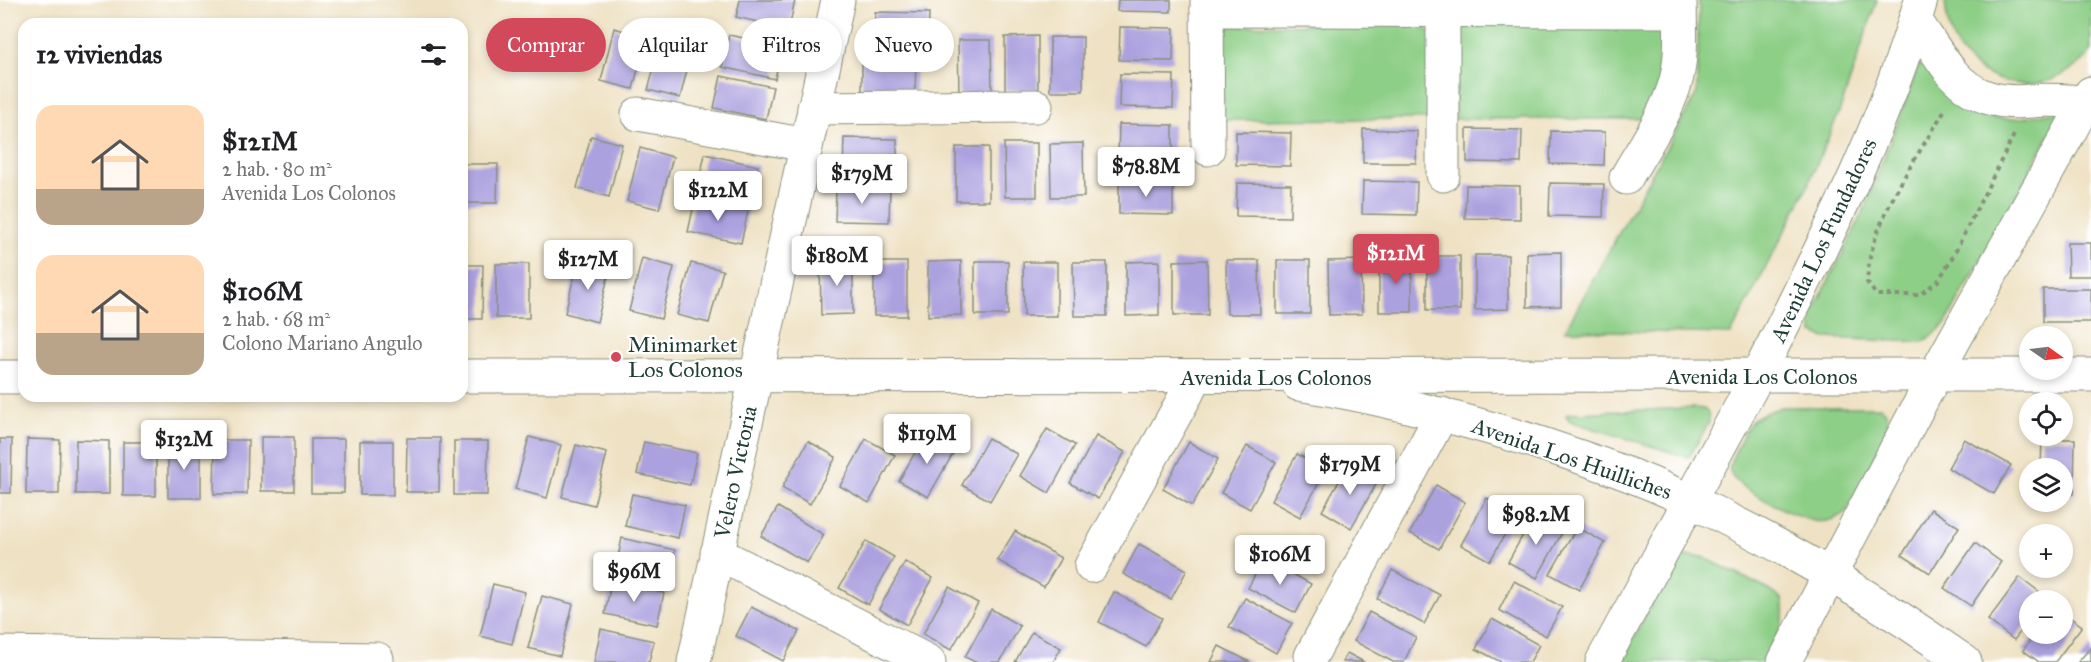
<!DOCTYPE html>
<html lang="es">
<meta charset="utf-8">
<style>
body{margin:0;font-family:"IM FELL Great Primer",serif;background:#f2f2f2;color:#202124;height:100vh;display:flex;flex-direction:column;font-size:22px;white-space:nowrap}
*{box-sizing:border-box;margin:0}
p{font-size:20px;color:#757577}
.icon{flex:none;width:33px;height:33px;fill:none;stroke:currentColor;stroke-width:2;stroke-linecap:round;stroke-linejoin:round}
.map{position:relative;flex:1;overflow:hidden}
.details{position:absolute;left:18px;top:18px;width:450px;height:384px;display:flex;flex-direction:column;background:#fff;border-radius:18px;box-shadow:0 3px 9px #0003}
.details>*{flex:none}
.top-card{position:absolute;left:486px;top:18px;width:570px;height:54px;display:flex;gap:12px}
.needle{width:39px;rotate:104deg}
.fabs{position:absolute;left:2019px;top:326px;display:grid;gap:12px}
.fabs a{display:grid;place-items:center;width:54px;height:54px;border-radius:50%;background:#fff;box-shadow:0 3px 9px #0003;font-size:30px}
.price{position:absolute;translate:-50% -51px;padding:0 14px;border-radius:6px;background:#fff;color:#222;font-size:20px;line-height:39px;filter:drop-shadow(0 2px 3px #0008)}
.price::after{content:'';position:absolute;left:50%;top:36px;width:18px;height:14px;margin-left:-9px;background:inherit;clip-path:polygon(0 0,100% 0,50% 100%)}
.price.current{background:#d1495b;color:#fff}
ul{padding:0;list-style:none}
li{display:flex;align-items:center;gap:18px;height:150px;padding:0 18px}
li span{display:grid;place-items:center;flex:none;width:168px;height:120px;border-radius:18px;color:#555}
li>.icon{margin-inline-start:auto}
span .icon{width:72px;height:72px;fill:#fffc;stroke-width:1}
li b{font-size:26px}
h2{display:flex;justify-content:space-between;align-items:center;height:72px;padding:0 18px;font-size:26px}
.chip{padding:0 21px;border-radius:27px;background:#fff;box-shadow:0 3px 9px #0003;font-size:21px;line-height:54px}
.chip.current{background:#d1495b;color:#fff}
.map>svg:first-child{display:block}
.green{fill:#8ecf87;stroke:#56865e;stroke-width:1.5}
.building{fill:#aca1df}
.lines{fill:none;stroke-linecap:round;stroke-linejoin:round}
.minor-casing{stroke:#87907c;stroke-width:35}
.tertiary-casing{stroke:#87907c;stroke-width:35}
.path{stroke:#87907c;stroke-width:4;stroke-dasharray:4.5 4.5;stroke-linecap:butt}
.minor{stroke:#fff;stroke-width:33}
.tertiary{stroke:#fff;stroke-width:33}
.poi-dot{fill:#d1495b;stroke:#fff;stroke-width:2}
.labels{text-anchor:middle;stroke-width:4.5;stroke-linejoin:round;paint-order:stroke}
.street-label{font-size:22px;fill:#1f3d34;stroke:#fff}
.poi-label{font-size:22px;fill:#1f3d34;stroke:#fff;text-anchor:start}
</style>
<div class="map">
<svg width="2091" height="662" viewBox="0 0 2091 662">
<rect width="100%" height="100%" fill="#fff"/>
<filter id="ink" filterUnits="userSpaceOnUse"><feTurbulence type="fractalNoise" baseFrequency=".0167" numOctaves="2"/><feDisplacementMap in="SourceGraphic" scale="12" xChannelSelector="R" yChannelSelector="G"/><feConvolveMatrix kernelMatrix="1 2 1 2 8 2 1 2 1" color-interpolation-filters="sRGB"/></filter>
<filter id="wash" filterUnits="userSpaceOnUse"><feTurbulence type="fractalNoise" baseFrequency=".008" numOctaves="4" result="noise"/><feDisplacementMap in="SourceGraphic" scale="24" xChannelSelector="R" yChannelSelector="G"/><feGaussianBlur stdDeviation="1.35" result="paint"/><feColorMatrix in="noise" values="0 0 0 0 0 0 0 0 0 0 0 0 0 0 0 0 0 1.4 0 .05"/><feComposite in="paint" operator="in"/></filter>
<g filter="url(#wash)">
<rect width="100%" height="100%" fill="#efe2c4"/>
<g class="green">
<path d="M1699,0h178l-37,110 -34,80 -75,144 -166,-4 132,-237z"/>
<path d="M1945,0h146c0,10 0,43 0,50 -4,10 -16,17 -24,22 -37,26 -99,8 -115,-36 -5,-11 -6,-24 -7,-36z"/>
<path d="M1419,22l16,15 1,82 -214,1 1,-87 5,-7z"/>
<path d="M1472,23l189,1 6,13 2,15 -21,67h-193l-1,-84z"/>
<path d="M1922,64c9,4 15,17 23,23 11,10 23,23 38,28 23,9 50,0 74,-3v9l-111,202 -14,13 -10,6 -97,-4 -12,-5 -4,-14 42,-82 17,-37 51,-135z"/>
<path d="M1781,407h99l7,7 2,14c-7,13 -37,79 -45,85 -7,6 -20,10 -30,8 -16,-3 -78,-33 -83,-47 -4,-9 4,-21 8,-30 12,-27 14,-27 42,-37z"/>
<path d="M1694,408l10,1 4,4 1,9 -19,34 -3,1 -112,-34 -6,-3 -3,-5 6,-2z"/>
<path d="M1682,556l21,1 66,33 13,9c6,27 -7,40 -19,63h-142l51,-95z"/>
</g>
<g id="blocks">
<g class="building">
<path d="M740,0h55l-6,29 -53,-12z"/>
<path d="M1118,0h53v12l-54,-1z"/>
<path d="M875,12l54,1 -1,33 -54,-1z"/>
<path d="M1120,27l54,1 -1,33 -54,-1z"/>
<path d="M614,28l32,9 -13,52 -32,-8z"/>
<path d="M729,35l53,11 -7,33 -53,-12z"/>
<path d="M1038,36v54l-33,1v-54z"/>
<rect x="1050" y="37" width="33" height="54"/>
<path d="M662,38l31,8 -13,52 -32,-8z"/>
<path d="M958,40h33l1,54h-33z"/>
<path d="M862,59l54,1 -1,33 -53,-1z"/>
<path d="M1120,74l54,1 -1,33 -54,-1z"/>
<path d="M721,76l52,11 -7,32 -52,-11z"/>
<path d="M1119,124l54,1v34l-55,-2z"/>
<path d="M1363,129l54,2 -1,32h-53z"/>
<path d="M1467,129l55,1 -1,33 -54,-1z"/>
<path d="M1551,131l54,1 -1,33 -54,-1z"/>
<path d="M1236,132l55,1 -1,33 -54,-1z"/>
<path d="M591,136l31,8 -13,53 -32,-9z"/>
<path d="M844,138l53,1v34l-54,-2z"/>
<path d="M1004,143h33v54h-32z"/>
<path d="M1083,143l1,54h-33l-1,-53z"/>
<rect x="956" y="147" width="33" height="54"/>
<path d="M640,148l33,9 -14,52 -32,-8z"/>
<path d="M705,154l53,12 -7,32 -53,-11z"/>
<path d="M462,164h36l-1,39h-35z"/>
<path d="M1119,180l54,2v33l-54,-1z"/>
<path d="M1363,181l54,1 -1,33 -54,-1z"/>
<path d="M1237,183l54,1 -1,33 -54,-1z"/>
<path d="M1550,183l54,1 -1,33 -54,-1z"/>
<path d="M1466,185l54,1v33l-55,-1z"/>
<path d="M836,188l54,1 -1,33 -54,-1z"/>
<path d="M695,200l53,11 -7,32 -53,-11z"/>
<path d="M2067,243h24v33h-23z"/>
<path d="M1561,252v54l-34,1v-54z"/>
<path d="M1475,255h33v54l-33,1z"/>
<rect x="1427" y="256" width="33" height="54"/>
<path d="M642,258l32,9 -13,52 -32,-8z"/>
<rect x="1379" y="258" width="33" height="54"/>
<path d="M853,260v54l-32,1 -1,-54z"/>
<path d="M1207,260l1,55h-34v-54z"/>
<path d="M1226,260h33l1,54h-33z"/>
<rect x="1277" y="260" width="33" height="54"/>
<path d="M1361,260l1,54 -33,1 -1,-54z"/>
<path d="M578,261l32,8 -13,53 -32,-9z"/>
<path d="M961,261v54l-33,1v-54z"/>
<rect x="975" y="261" width="33" height="54"/>
<path d="M1159,261v54l-33,1v-54z"/>
<rect x="874" y="262" width="33" height="54"/>
<path d="M1023,262h34v54h-33z"/>
<path d="M1073,262h34v54h-33z"/>
<path d="M691,263l32,7 -14,53 -32,-8z"/>
<rect x="496" y="264" width="33" height="54"/>
<path d="M462,265h21l-1,54h-20z"/>
<rect x="2043" y="289" width="48" height="33"/>
<path d="M1047,429l28,16 -26,48 -29,-17z"/>
<path d="M926,433l29,17 -27,47 -29,-16z"/>
<path d="M1096,436l29,16 -27,47 -28,-16z"/>
<rect x="261" y="437" width="33" height="54"/>
<path d="M529,437l32,8 -14,53 -32,-9z"/>
<path d="M407,438h33l-1,54h-33z"/>
<path d="M988,438l29,16 -27,47 -28,-16z"/>
<path d="M0,439h12l-1,54h-11z"/>
<path d="M27,439l33,1 -1,54h-33z"/>
<rect x="311" y="439" width="33" height="54"/>
<path d="M866,439l29,16 -26,48 -29,-17z"/>
<path d="M1964,439l47,26 -17,29 -46,-26z"/>
<path d="M2042,439h33l-1,55 -12,-1v-25h-21z"/>
<path d="M76,440l33,1v53h-33z"/>
<path d="M215,440h33l-1,54h-33z"/>
<rect x="360" y="441" width="33" height="54"/>
<path d="M454,441h34l-1,54h-33z"/>
<path d="M808,441l28,16 -26,47 -28,-16z"/>
<rect x="123" y="442" width="33" height="54"/>
<path d="M644,442l53,11 -7,32 -53,-11z"/>
<path d="M1189,442l29,17 -26,47 -29,-17z"/>
<rect x="168" y="444" width="33" height="54"/>
<path d="M576,445l31,8 -13,52 -32,-8z"/>
<path d="M1247,446l29,16 -26,47 -29,-16z"/>
<path d="M1297,454l29,16 -26,47 -29,-16z"/>
<path d="M1349,464l29,17 -27,47 -29,-17z"/>
<path d="M1436,485l29,17 -26,47 -29,-16z"/>
<path d="M632,494l53,11 -7,33 -53,-12z"/>
<path d="M1487,498l29,16 -26,47 -29,-16z"/>
<path d="M778,507l46,28 -17,28 -46,-27z"/>
<path d="M1931,509l28,18 -29,46 -28,-18z"/>
<path d="M1534,515l29,16 -26,47 -29,-16z"/>
<path d="M1577,527l28,16 -26,47 -29,-16z"/>
<path d="M1015,531l46,27 -17,29 -47,-27z"/>
<path d="M622,538l53,12 -7,32 -53,-11z"/>
<path d="M866,541l28,16 -26,48 -29,-17z"/>
<path d="M1975,543l26,19 -30,44 -27,-18z"/>
<path d="M1139,544l48,26 -16,29 -48,-25z"/>
<path d="M1264,558l47,26 -15,29 -48,-25z"/>
<path d="M905,562l28,16 -26,47 -28,-16z"/>
<path d="M1392,570l48,25 -16,29 -47,-25z"/>
<path d="M2020,577l26,20 -2,3h-14v19l-16,21 -26,-20z"/>
<path d="M1514,581l48,26 -16,29 -47,-26z"/>
<path d="M611,582l53,11 -7,32 -52,-11z"/>
<path d="M493,584l32,8 -13,52 -32,-8z"/>
<path d="M949,587l29,16 -27,47 -28,-16z"/>
<path d="M1114,592l48,26 -16,29 -47,-25z"/>
<path d="M542,596l31,8 -13,52 -32,-8z"/>
<path d="M1245,598l47,25 -16,30 -47,-26z"/>
<path d="M751,607l48,24 -16,30 -47,-25z"/>
<path d="M991,609l29,17 -20,36h-25l-10,-5z"/>
<path d="M1369,612l47,25 -12,25h-11l-39,-21z"/>
<path d="M2062,612l20,14 -27,36h-16l-16,-12 13,-17h26z"/>
<path d="M1492,619l47,26 -9,17h-29l-25,-13z"/>
<path d="M601,629l53,12 -5,21h-55z"/>
<path d="M1032,632l29,16 -8,14h-38z"/>
<path d="M1219,646l31,16h-39z"/>
<path d="M2091,647v15h-13z"/>
<path d="M1347,653l17,9h-22z"/>
</g>
</g>
</g>
<g filter="url(#ink)">
<use href="#blocks" fill-opacity="0" stroke="#87907c" stroke-width="1.5"/>
<g class="lines">
<g class="minor-casing">
<g id="minor">
<path d="M1207,0l1,149"/>
<path d="M1443,0v175"/>
<path d="M1207,10l473,1"/>
<path d="M814,108l222,-2"/>
<path d="M638,114l168,31"/>
<path d="M1626,178c17,-30 39,-61 49,-94 8,-26 5,-58 5,-84"/>
<path d="M1298,384c82,13 162,34 241,59 51,17 101,34 149,57 97,45 190,101 277,162"/>
<path d="M717,553l212,109"/>
<path d="M1091,566l105,-189"/>
<path d="M0,653l377,6"/>
<path d="M1311,656l131,-242"/>
<path d="M694,662l144,-662"/>
<path d="M1602,662l156,-287"/>
<path d="M1784,662l151,-287h156"/>
</g>
</g>
<g class="tertiary-casing">
<g id="tertiary">
<path d="M1915,20c12,17 24,37 37,53 22,25 47,31 79,28 18,-2 37,0 55,1"/>
<path d="M1758,375c61,-122 125,-243 163,-375"/>
<path d="M462,376l1473,-1 156,-282"/>
<path d="M0,377h24"/>
</g>
</g>
<path class="path" d="M1944,111c-25,43 -56,86 -71,135 -4,12 -5,24 -6,36l9,13h43l19,-14 13,-21 64,-127"/>
<use href="#minor" class="minor"/>
<use href="#tertiary" class="tertiary"/>
</g>
</g>
<circle class="poi-dot" cx="616" cy="357" r="6"/>
<g class="labels">
<g class="street-label">
<text transform="translate(1823 240) rotate(-65)" y="8">Avenida Los Fundadores</text>
<text x="1762" y="384">Avenida Los Colonos</text>
<text x="1276" y="385">Avenida Los Colonos</text>
<text transform="translate(1572 458) rotate(19)" y="8">Avenida Los Huilliches</text>
<text transform="translate(735 472) rotate(-78)" y="8">Velero Victoria</text>
</g>
<g class="poi-label">
<text x="628" y="352">Minimarket<tspan x="628" dy="25">Los Colonos</tspan></text>
</g>
</g>
</svg>
<div class="fabs">
<a><svg class="needle" viewBox="-14 -14 28 28"><path d="M0-13l5 13h-10z" fill="#e53935"/><path d="M0 13l5-13h-10z" fill="#757577"/></svg></a>
<a><svg class="icon" aria-label="locate" viewBox="0 0 24 24"><circle cx="12" cy="12" r="6"/><path d="M12 2v4M12 18v4M2 12h4M18 12h4"/></svg></a>
<a><svg class="icon" aria-label="layers" viewBox="0 0 24 24"><path d="M12 4l9 5-9 5-9-5zM3 14l9 5 9-5"/></svg></a>
<a>+</a>
<a>−</a>
</div>
<b class="price" style="left:1146px;top:198px">$78.8M</b>
<b class="price" style="left:862px;top:205px">$179M</b>
<b class="price" style="left:718px;top:222px">$122M</b>
<b class="price current" style="left:1396px;top:285px">$121M</b>
<b class="price" style="left:837px;top:287px">$180M</b>
<b class="price" style="left:588px;top:291px">$127M</b>
<b class="price" style="left:927px;top:465px">$119M</b>
<b class="price" style="left:184px;top:471px">$132M</b>
<b class="price" style="left:1350px;top:496px">$179M</b>
<b class="price" style="left:1536px;top:546px">$98.2M</b>
<b class="price" style="left:1280px;top:586px">$106M</b>
<b class="price" style="left:634px;top:603px">$96M</b>
<div class="top-card">
<a class="chip current">Comprar</a>
<a class="chip">Alquilar</a>
<a class="chip">Filtros</a>
<a class="chip">Nuevo</a>
</div>
<section class="details">
<h2>12 viviendas<svg class="icon" aria-label="filters" viewBox="0 0 24 24"><path d="M4 7h16M4 17h16"/><circle cx="9" cy="7" r="2"/><circle cx="15" cy="17" r="2"/></svg></h2>
<ul>
<li><span style="background:linear-gradient(#ffd9b3 70%,#b9a48a 0)"><svg class="icon" aria-label="home" viewBox="0 0 24 24"><path d="M3 11l9-7 9 7M6 9v11h12V9"/></svg></span><div><b>$121M</b><p>2 hab. · 80 m²</p><p>Avenida Los Colonos</p></div></li>
<li><span style="background:linear-gradient(#ffd9b3 65%,#b9a48a 0)"><svg class="icon" aria-label="home" viewBox="0 0 24 24"><path d="M3 11l9-7 9 7M6 9v11h12V9"/></svg></span><div><b>$106M</b><p>2 hab. · 68 m²</p><p>Colono Mariano Angulo</p></div></li>
</ul>
</section>
</div>
